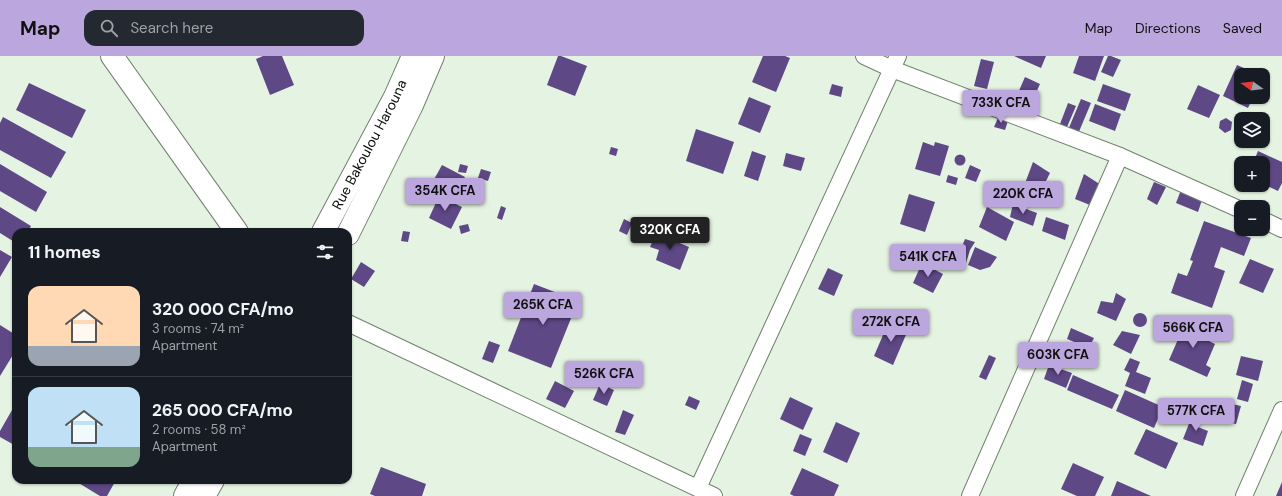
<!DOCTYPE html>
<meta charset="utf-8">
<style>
body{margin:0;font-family:"DM Sans",sans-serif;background:#242831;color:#f1f3f6;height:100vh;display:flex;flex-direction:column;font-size:15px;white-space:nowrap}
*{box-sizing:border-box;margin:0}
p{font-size:13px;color:#9ea1a6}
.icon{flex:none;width:22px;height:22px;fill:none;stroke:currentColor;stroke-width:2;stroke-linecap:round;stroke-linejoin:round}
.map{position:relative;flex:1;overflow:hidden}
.panel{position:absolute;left:12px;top:172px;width:340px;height:256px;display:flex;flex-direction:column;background:#171b24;border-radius:12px;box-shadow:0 1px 3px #0004}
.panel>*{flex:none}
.needle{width:26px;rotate:284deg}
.tools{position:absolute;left:1234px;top:12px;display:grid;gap:8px}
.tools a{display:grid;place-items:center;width:36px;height:36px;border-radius:8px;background:#171b24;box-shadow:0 1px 3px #0004;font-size:20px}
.price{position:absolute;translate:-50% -34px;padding:0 9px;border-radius:4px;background:#bba6dd;color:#111;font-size:13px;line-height:26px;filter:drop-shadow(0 1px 2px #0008)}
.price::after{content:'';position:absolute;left:50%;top:24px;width:12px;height:9px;margin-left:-6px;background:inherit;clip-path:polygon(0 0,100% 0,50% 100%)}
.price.on{background:#222;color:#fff}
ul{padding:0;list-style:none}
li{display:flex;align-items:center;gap:12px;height:100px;padding:0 16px}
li+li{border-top:1px solid #363941}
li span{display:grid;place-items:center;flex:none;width:112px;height:80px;border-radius:12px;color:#555}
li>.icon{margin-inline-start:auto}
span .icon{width:48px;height:48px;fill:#fffc;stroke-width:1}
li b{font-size:17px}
h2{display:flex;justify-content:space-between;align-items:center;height:48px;padding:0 16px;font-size:17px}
header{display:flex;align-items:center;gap:24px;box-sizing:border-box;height:56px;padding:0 20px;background:#bba6dd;color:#111}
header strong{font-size:19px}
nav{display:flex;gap:22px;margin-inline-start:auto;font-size:14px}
.search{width:280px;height:36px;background:#242831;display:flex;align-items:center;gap:10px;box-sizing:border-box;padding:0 14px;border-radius:12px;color:#9ea1a6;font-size:15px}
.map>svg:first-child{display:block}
.building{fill:#5e4885}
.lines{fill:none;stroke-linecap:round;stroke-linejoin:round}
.street-casing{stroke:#738070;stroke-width:18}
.secondary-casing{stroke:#738070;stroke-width:24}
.highway-casing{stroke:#738070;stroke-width:24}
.street{stroke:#fff;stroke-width:16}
.secondary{stroke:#fff;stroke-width:22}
.highway{stroke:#fff;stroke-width:22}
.labels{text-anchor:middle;stroke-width:4;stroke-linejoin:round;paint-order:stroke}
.street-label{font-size:14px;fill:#0a0f09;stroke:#e5f3e2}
</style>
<header>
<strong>Map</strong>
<div class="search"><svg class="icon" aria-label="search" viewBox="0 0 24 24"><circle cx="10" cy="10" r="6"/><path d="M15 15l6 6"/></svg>Search here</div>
<nav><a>Map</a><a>Directions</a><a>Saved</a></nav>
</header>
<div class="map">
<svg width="1282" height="440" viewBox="0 0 1282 440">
<rect width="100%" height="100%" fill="#e5f3e2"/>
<g class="building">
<path d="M263,0h19l12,29 -24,10 -14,-36z"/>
<path d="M558,0h3l26,10 -12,30 -28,-11z"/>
<path d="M763,0h22l5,2 -14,34 -24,-10z"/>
<path d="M1014,0h32l-5,12z"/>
<path d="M1079,0h25l-9,25 -22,-8z"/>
<path d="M1108,0h3l10,4 -8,17 -12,-5z"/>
<path d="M981,3l13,3 -7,27 -13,-3z"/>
<path d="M1237,9l23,10h-19v22h12l-5,11 -25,-12z"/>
<path d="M1025,21l15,7 -11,24 -15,-6z"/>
<path d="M29,27l57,27 -14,28 -56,-28z"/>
<path d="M832,28l11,3 -2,10 -12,-3z"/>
<path d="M1103,28l28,10 -6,17 -28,-10z"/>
<path d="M1198,29l22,10 -11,23 -22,-9z"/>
<path d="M749,41l22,9 -11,27 -22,-9z"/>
<path d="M1081,43l10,4 -13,31 -10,-4z"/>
<path d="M1068,47l8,3 -9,21 -7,-3z"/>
<path d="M1095,48l26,10 -6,17 -26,-10z"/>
<path d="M3,61l63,35 -15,26 -51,-28v-27z"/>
<path d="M998,62l10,3 -3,9 -11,-3z"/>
<path d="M1226,62l6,4 -1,8 -6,3 -6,-5 1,-7z"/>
<path d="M696,73l38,13 -11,32 -37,-13z"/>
<path d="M923,86l11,4 1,-4 14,4 -9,30 -25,-7z"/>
<path d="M611,91l7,2 -2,7 -7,-2z"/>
<path d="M752,95l14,5 -8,25 -14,-5z"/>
<path d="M1258,95l24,11v21l-4,8 -15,-7v-21h-10z"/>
<path d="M786,97l19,5 -4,13 -18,-5z"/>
<circle cx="960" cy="104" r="5.5"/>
<path d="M1033,106l17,11 -10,20 -16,-7z"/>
<path d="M0,108l47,28 -11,20 -36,-21z"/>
<path d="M460,108l8,2 -2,7 -8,-1z"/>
<path d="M442,109l23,12 -11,18 -22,-12z"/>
<path d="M970,109l11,5 -5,12 -11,-4z"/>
<path d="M481,113l10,3 -3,9 -10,-3z"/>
<path d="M1084,118l17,11 -11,20 -15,-6z"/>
<path d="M948,119l10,3 -2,7 -10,-3z"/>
<path d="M1154,126l12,5 -9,18 -10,-6z"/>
<path d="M1181,134l21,10 -4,12 -22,-9z"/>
<path d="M909,138l26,8 -10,30 -25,-8z"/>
<path d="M439,140l23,11 -11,22 -22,-11z"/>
<path d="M1013,148l24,9 -4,13 -23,-9z"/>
<path d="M501,150l5,2 -4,12 -5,-2z"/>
<path d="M0,151l31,19 -3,6h-12v11l-16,-10z"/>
<path d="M987,151l27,15 -8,19 -27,-14z"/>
<path d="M1046,161l23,8 -4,15 -23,-9z"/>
<path d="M624,163l8,4 -5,12 -8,-4z"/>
<path d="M1204,165l47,17 -7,18 -23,-9 -7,20 11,4 -13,37 -41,-15 7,-20 9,3 6,-15 -3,-1z"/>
<path d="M468,168l2,7 -9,3 -2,-8z"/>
<path d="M403,175l7,1 -2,10 -7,-1z"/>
<path d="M656,177l33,14 -9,23 -24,-10 3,-10 -9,-3z"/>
<path d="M965,183l10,3 -5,8 -4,13 -12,2z"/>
<path d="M975,191l22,10 -7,10 -10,3 -12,-5z"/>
<path d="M0,194l12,7 -12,20z"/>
<path d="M1250,203l24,10 -11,24 -24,-10z"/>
<path d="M361,206l14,9 -11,16 -13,-8z"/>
<path d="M922,207l21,11 -10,19 -20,-10z"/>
<path d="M828,212l15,7 -9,21 -16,-7z"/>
<path d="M534,228l44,17 -27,67 -43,-17z"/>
<path d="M1116,237l10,6 -10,22 -19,-8 4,-12 12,2z"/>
<circle cx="1140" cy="264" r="7"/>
<path d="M889,265l19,9 -15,35 -19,-9z"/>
<path d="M1186,265l26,12 -3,8 6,3 -9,21 5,3 -4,9 -38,-17z"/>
<path d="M0,269l16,10v15l-16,26z"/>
<path d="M1071,272l23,10 -5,10 -22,-9z"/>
<path d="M1122,275l18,4 -9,19 -18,-9z"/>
<path d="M489,285l11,4 -7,18 -11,-4z"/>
<path d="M989,299l7,3 -10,22 -7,-3z"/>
<path d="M1241,300l22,5 -5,20 -22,-6z"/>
<path d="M1130,302l10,4 -4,10 15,6 -6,16 -20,-8 5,-13 -6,-3z"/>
<path d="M1049,309l23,8 -6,15 -22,-9z"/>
<path d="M1073,319l46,20 -7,14 -45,-19z"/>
<path d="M1242,324l11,4 -5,18 -11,-3z"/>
<path d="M555,325l19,10 -9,17 -19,-9z"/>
<path d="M600,328l14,6 -7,16 -14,-6z"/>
<path d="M1125,334l38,17 -9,21 -38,-17z"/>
<path d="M689,340l11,5 -4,9 -11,-5z"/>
<path d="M790,341l23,11 -10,22 -23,-11z"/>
<path d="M16,347v43l-16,-9v-6z"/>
<path d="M1228,347l13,3 -5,18 -12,-3z"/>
<path d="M623,354l11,5 -9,20 -10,-3z"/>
<path d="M1192,360l9,4 -3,7 10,4 -5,15 -20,-7z"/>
<path d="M836,366l24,11 -13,30 -24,-11z"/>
<path d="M1146,373l32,14 -12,26 -32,-15z"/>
<path d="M800,378l12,5 -7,17 -12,-5z"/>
<path d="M1073,407l31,14 -9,19h-18l-16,-7z"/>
<path d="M381,411l45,17 -4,12h-47l-5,-2z"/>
<path d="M802,412l37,17 -5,11h-40l-4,-2z"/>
<path d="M78,424h38l-9,16h-7l-23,-14z"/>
<path d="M1117,425l34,15h-40z"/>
<path d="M1282,426v14h-6z"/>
</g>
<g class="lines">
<g class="street-casing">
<g id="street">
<path d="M864,0l28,13 228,87 121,54"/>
<path d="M1263,164l19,9"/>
<path d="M348,267l366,173"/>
<path d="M698,432l200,-432"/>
<path d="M970,440l150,-340"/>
<path d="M1244,440l38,-86"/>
</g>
</g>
<g class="secondary-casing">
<path id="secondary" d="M112,0l125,176"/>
</g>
<g class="highway-casing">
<g id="highway">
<path id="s1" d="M323,176l72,-135 18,-41"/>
<path d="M348,178l64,-129 21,-49"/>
<path d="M185,440l9,-16"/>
<path d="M204,440l9,-16"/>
</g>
</g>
<use href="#street" class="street"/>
<use href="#secondary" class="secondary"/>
<use href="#highway" class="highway"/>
</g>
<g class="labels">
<g class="street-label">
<text dy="5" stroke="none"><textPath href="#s1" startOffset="99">Rue Bakoulou Harouna</textPath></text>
</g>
</g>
</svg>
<div class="tools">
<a><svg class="needle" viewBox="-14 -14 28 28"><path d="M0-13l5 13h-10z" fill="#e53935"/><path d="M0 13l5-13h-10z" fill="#9ea1a6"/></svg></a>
<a><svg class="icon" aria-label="layers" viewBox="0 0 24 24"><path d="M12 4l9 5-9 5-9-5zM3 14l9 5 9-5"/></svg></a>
<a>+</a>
<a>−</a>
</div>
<b class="price" style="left:1001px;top:68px">733K CFA</b>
<b class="price" style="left:445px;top:156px">354K CFA</b>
<b class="price" style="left:1023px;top:159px">220K CFA</b>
<b class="price on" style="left:670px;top:195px">320K CFA</b>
<b class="price" style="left:928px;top:222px">541K CFA</b>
<b class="price" style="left:543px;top:270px">265K CFA</b>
<b class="price" style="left:891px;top:287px">272K CFA</b>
<b class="price" style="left:1193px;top:293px">566K CFA</b>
<b class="price" style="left:1058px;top:320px">603K CFA</b>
<b class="price" style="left:604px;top:339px">526K CFA</b>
<b class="price" style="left:1196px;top:376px">577K CFA</b>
<section class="panel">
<h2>11 homes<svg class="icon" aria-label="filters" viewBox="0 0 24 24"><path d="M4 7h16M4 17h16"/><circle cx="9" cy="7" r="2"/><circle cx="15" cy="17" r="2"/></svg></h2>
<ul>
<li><span style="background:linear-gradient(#ffd9b3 75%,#9aa5b1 0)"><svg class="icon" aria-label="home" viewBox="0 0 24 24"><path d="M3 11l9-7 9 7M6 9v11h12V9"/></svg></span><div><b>320 000 CFA/mo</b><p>3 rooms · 74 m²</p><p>Apartment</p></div></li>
<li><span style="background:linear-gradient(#bfe0f5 75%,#7fa58c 0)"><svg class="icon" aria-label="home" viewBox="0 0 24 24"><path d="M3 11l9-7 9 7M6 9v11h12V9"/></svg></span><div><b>265 000 CFA/mo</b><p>2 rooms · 58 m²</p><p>Apartment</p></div></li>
</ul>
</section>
</div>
